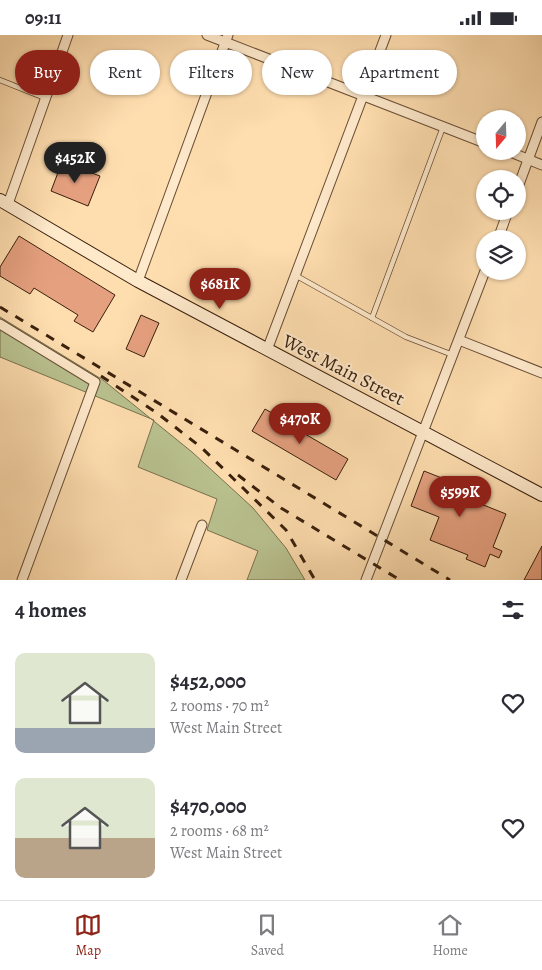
<!DOCTYPE html>
<meta charset="utf-8">
<style>
body{margin:0;font-family:Alegreya,serif;background:#f7f7f7;color:#2b2b33;height:100vh;display:flex;flex-direction:column;font-size:19px;white-space:nowrap}
*{box-sizing:border-box;margin:0}
p{font-size:16px;color:#7c7c81}
.icon{flex:none;width:28px;height:28px;fill:none;stroke:currentColor;stroke-width:2;stroke-linecap:round;stroke-linejoin:round}
.map{position:relative;height:545px;overflow:hidden}
.panel{display:flex;flex-direction:column;background:#fff;flex:1}
.panel>*{flex:none}
.top-card{position:absolute;left:15px;top:15px;width:512px;height:45px;display:flex;gap:10px}
.needle{width:32px;rotate:199deg}
.buttons{position:absolute;left:476px;top:75px;display:grid;gap:10px}
.buttons a{display:grid;place-items:center;width:50px;height:50px;border-radius:50%;background:#fff;box-shadow:0 1px 4px #0004;font-size:25px}
.price{position:absolute;translate:-50% -42px;padding:0 11px;border-radius:18px;background:#8f2418;color:#fff;font-size:16px;line-height:32px;filter:drop-shadow(0 1px 2px #0008)}
.price::after{content:'';position:absolute;left:50%;top:30px;width:15px;height:11px;margin-left:-8px;background:inherit;clip-path:polygon(0 0,100% 0,50% 100%)}
.price.active{background:#222;color:#fff}
ul{padding:0;list-style:none}
li{display:flex;align-items:center;gap:15px;height:125px;padding:0 15px}
li span{display:grid;place-items:center;flex:none;width:140px;height:100px;border-radius:10px;color:#555}
li>.icon{margin-inline-start:auto}
span .icon{width:60px;height:60px;fill:#fffc;stroke-width:1}
li b{font-size:21px}
h2{display:flex;justify-content:space-between;align-items:center;height:60px;padding:0 15px;font-size:21px}
.chip{padding:0 18px;border-radius:22px;background:#fff;box-shadow:0 1px 4px #0004;font-size:18px;line-height:45px}
.chip.active{background:#8f2418;color:#fff}
.status{display:flex;justify-content:space-between;align-items:center;height:35px;padding:0 25px;background:#fff;direction:ltr}
.status svg{height:14px;fill:currentColor}
.menu{display:flex;justify-content:space-around;align-items:center;height:70px;border-top:1px solid #e1e1e2;background:#fff;font-size:14px;color:#7c7c81}
.menu a{display:grid;justify-items:center;gap:2px}
.menu .active{color:#8f2418}
.map>svg:first-child{display:block}
.green{fill:#b9c290;stroke:#79714e}
.building{fill:#e5a07f;stroke:#39200d}
.lines{fill:none;stroke-linecap:round;stroke-linejoin:round}
.service-casing{stroke:#6a4f36;stroke-width:6}
.minor-casing{stroke:#6a4f36;stroke-width:11}
.secondary-casing{stroke:#39200d;stroke-width:14}
.service{stroke:#fee9cb;stroke-width:4.5}
.minor{stroke:#fee9cb;stroke-width:9}
.secondary{stroke:#fee9cb;stroke-width:12}
.rail{stroke:#39200d;stroke-width:3;stroke-dasharray:9 9;stroke-linecap:butt}
.labels{text-anchor:middle;stroke-width:4.5;stroke-linejoin:round;paint-order:stroke}
.street-label{font-size:19px;fill:#39200d;stroke:#fee9cb}
</style>
<div class="status"><b>09:11</b><svg viewBox="0 0 49 12"><path d="M0 12V9h3v3zM5 12V6h3v6zM10 12V3h3v9zM15 12V0h3v12zM26 1h20v11H26zM47 4h2v5h-2z"/></svg></div>
<div class="map">
<svg width="542" height="545" viewBox="0 0 542 545">
<rect width="100%" height="100%" fill="#feddaf"/>
<filter id="stains"><feTurbulence type="fractalNoise" baseFrequency=".004" numOctaves="4"/><feColorMatrix values="0 0 0 0 .2 0 0 0 0 .09 0 0 0 0 .02 0 0 0 .5 -.17"/></filter>
<radialGradient id="worn" r=".72"><stop offset=".6" stop-color="#630" stop-opacity="0"/><stop offset="1" stop-color="#630" stop-opacity=".3"/></radialGradient>
<path class="green" d="M0,282l103,63 89,72 61,56 33,40 19,32h-58l11,-29 -51,-21 10,-31 -79,-32 16,-47 -154,-63z"/>
<g class="building">
<path d="M62,127l38,14 -12,30 -37,-15z"/>
<path d="M19,201l96,59 -22,37 -19,-11 4,-6 -44,-27 -4,6 -30,-18v-9z"/>
<path d="M141,280l18,8 -15,34 -18,-8z"/>
<path d="M265,374l16,9v2l67,39 -12,21 -84,-49z"/>
<path d="M424,436l61,24 -4,9 25,10 -13,33 9,4 -3,7 -9,-4 -5,13 -19,-8 2,-4 -38,-15 9,-23 -28,-11z"/>
<path d="M542,511v34h-18z"/>
</g>
<g class="lines">
<g class="service-casing">
<g id="service">
<path d="M0,45l45,18"/>
<path d="M295,240l111,62 47,18"/>
<path d="M372,283l71,-191"/>
</g>
</g>
<g class="minor-casing">
<g id="minor">
<path d="M207,0l278,108"/>
<path d="M508,116l34,14"/>
<path d="M518,152l24,-65"/>
<path d="M8,169l60,-169"/>
<path d="M498,204l10,-28"/>
<path d="M138,246l90,-246"/>
<path d="M0,289l95,58 -73,198"/>
<path d="M459,305l83,33"/>
<path d="M267,315l119,-315"/>
<path d="M181,545l21,-55"/>
<path d="M366,545l119,-309"/>
</g>
</g>
<g class="secondary-casing">
<path id="secondary" d="M0,165l138,81 404,214"/>
</g>
<use href="#service" class="service"/>
<use href="#minor" class="minor"/>
<use href="#secondary" class="secondary"/>
<g class="rail">
<path d="M0,272l450,273"/>
<path d="M101,341l56,37 45,35 84,82 29,50"/>
<path d="M238,440l43,33 119,72"/>
</g>
</g>
<g class="labels">
<g class="street-label">
<text transform="translate(344 334) rotate(27)" y="7">West Main Street</text>
</g>
</g>
<rect width="100%" height="100%" filter="url(#stains)"/>
<rect width="100%" height="100%" fill="url(#worn)"/>
</svg>
<div class="buttons">
<a><svg class="needle" viewBox="-14 -14 28 28"><path d="M0-13l5 13h-10z" fill="#e53935"/><path d="M0 13l5-13h-10z" fill="#7c7c81"/></svg></a>
<a><svg class="icon" aria-label="locate" viewBox="0 0 24 24"><circle cx="12" cy="12" r="6"/><path d="M12 2v4M12 18v4M2 12h4M18 12h4"/></svg></a>
<a><svg class="icon" aria-label="layers" viewBox="0 0 24 24"><path d="M12 4l9 5-9 5-9-5zM3 14l9 5 9-5"/></svg></a>
</div>
<b class="price active" style="left:75px;top:149px">$452K</b>
<b class="price" style="left:220px;top:275px">$681K</b>
<b class="price" style="left:300px;top:410px">$470K</b>
<b class="price" style="left:460px;top:483px">$599K</b>
<div class="top-card">
<a class="chip active">Buy</a>
<a class="chip">Rent</a>
<a class="chip">Filters</a>
<a class="chip">New</a>
<a class="chip">Apartment</a>
</div>
</div>
<section class="panel">
<h2>4 homes<svg class="icon" aria-label="filters" viewBox="0 0 24 24"><path d="M4 7h16M4 17h16"/><circle cx="9" cy="7" r="2"/><circle cx="15" cy="17" r="2"/></svg></h2>
<ul>
<li><span style="background:linear-gradient(#dfe7d0 75%,#9aa5b1 0)"><svg class="icon" aria-label="home" viewBox="0 0 24 24"><path d="M3 11l9-7 9 7M6 9v11h12V9"/></svg></span><div><b>$452,000</b><p>2 rooms · 70 m²</p><p>West Main Street</p></div><svg class="icon" aria-label="heart" viewBox="0 0 24 24"><path d="M12 20l-8-8c-3-5 5-10 8-4 3-6 11-1 8 4z"/></svg></li>
<li><span style="background:linear-gradient(#dfe7d0 60%,#b9a48a 0)"><svg class="icon" aria-label="home" viewBox="0 0 24 24"><path d="M3 11l9-7 9 7M6 9v11h12V9"/></svg></span><div><b>$470,000</b><p>2 rooms · 68 m²</p><p>West Main Street</p></div><svg class="icon" aria-label="heart" viewBox="0 0 24 24"><path d="M12 20l-8-8c-3-5 5-10 8-4 3-6 11-1 8 4z"/></svg></li>
</ul>
</section>
<nav class="menu">
<a class="active"><svg class="icon" aria-label="map" viewBox="0 0 24 24"><path d="M3 6l6-2 6 2 6-2v14l-6 2-6-2-6 2zM9 4v14M15 6v14"/></svg>Map</a>
<a><svg class="icon" aria-label="saved" viewBox="0 0 24 24"><path d="M7 4h10v16l-5-4-5 4z"/></svg>Saved</a>
<a><svg class="icon" aria-label="home" viewBox="0 0 24 24"><path d="M3 11l9-7 9 7M6 9v11h12V9"/></svg>Home</a>
</nav>
